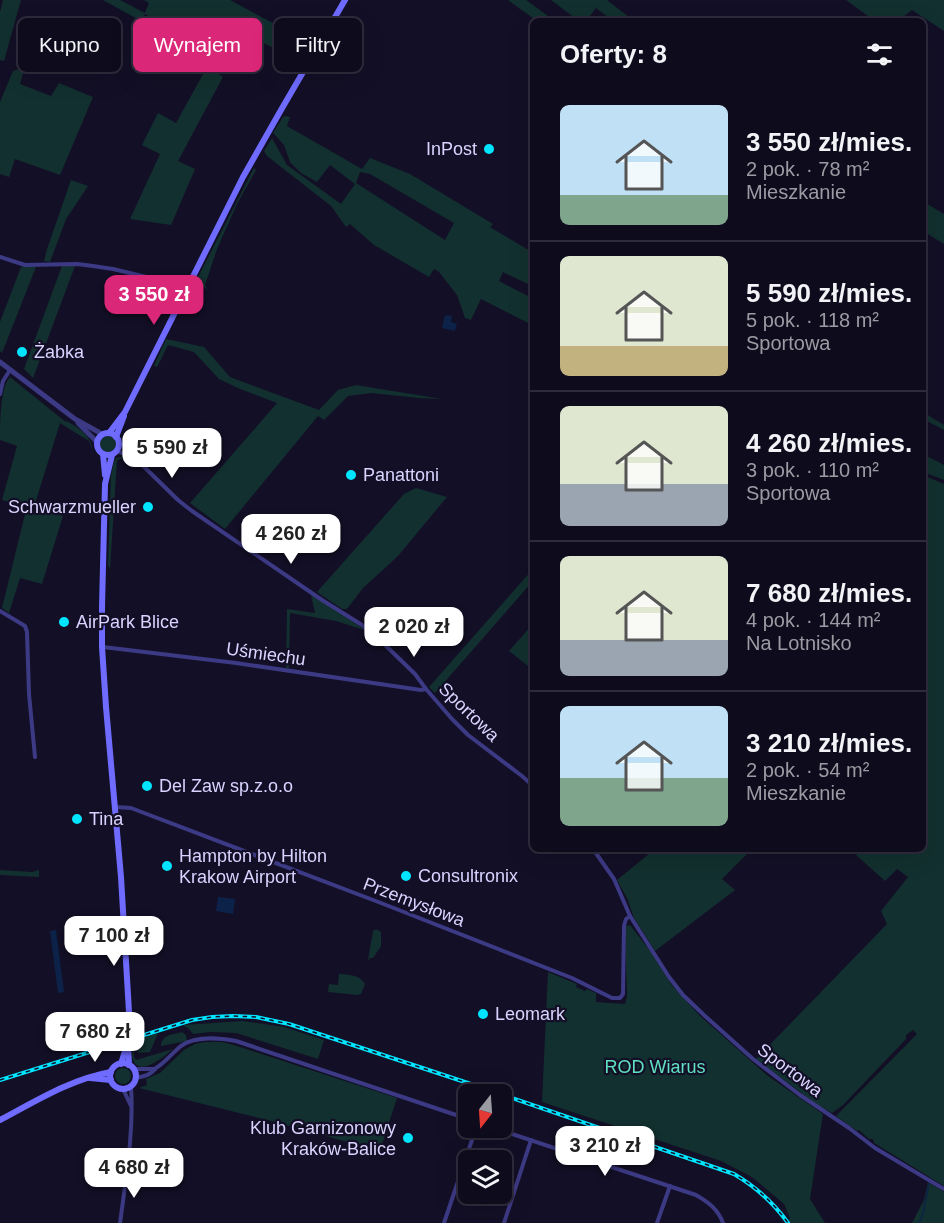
<!DOCTYPE html>
<html lang="pl">
<meta charset="utf-8">
<style>
body{margin:0;font-family:Helvetica,sans-serif;background:#171425;color:#f1f3f6;height:100vh;display:flex;flex-direction:column;font-size:22px;white-space:nowrap}
*{box-sizing:border-box;margin:0}
p{font-size:20px;color:#9b9ba3}
.icon{flex:none;width:33px;height:33px;fill:none;stroke:currentColor;stroke-width:2;stroke-linecap:round;stroke-linejoin:round}
.map{position:relative;flex:1;overflow:hidden}
.drawer{position:absolute;left:530px;top:18px;width:396px;height:834px;display:flex;flex-direction:column;background:#0e0b1c;border-radius:9px;box-shadow:0 6px 24px #0002,0 0 0 2px #2e2b3b}
.drawer>*{flex:none}
.hud{position:absolute;left:18px;top:18px;width:422px;height:54px;display:flex;gap:12px}
.needle{width:39px;rotate:197deg}
.buttons{position:absolute;left:458px;top:1084px;display:grid;gap:12px}
.buttons a{display:grid;place-items:center;width:54px;height:54px;border-radius:9px;background:#0e0b1c;box-shadow:0 6px 24px #0002,0 0 0 2px #2e2b3b;font-size:30px}
.price{position:absolute;translate:-50% -51px;padding:0 14px;border-radius:12px;background:#fff;color:#222;font-size:20px;line-height:39px;filter:drop-shadow(0 2px 3px #0008)}
.price::after{content:'';position:absolute;left:50%;top:36px;width:18px;height:14px;margin-left:-9px;background:inherit;clip-path:polygon(0 0,100% 0,50% 100%)}
.price.current{background:#db2777;color:#fff}
ul{padding:0;list-style:none}
li{display:flex;align-items:center;gap:18px;height:150px;padding:0 30px}
li+li{border-top:2px solid #2e2b3b}
li span{display:grid;place-items:center;flex:none;width:168px;height:120px;border-radius:9px;color:#555}
li>.icon{margin-inline-start:auto}
span .icon{width:72px;height:72px;fill:#fffc;stroke-width:1}
li b{font-size:26px}
h2{display:flex;justify-content:space-between;align-items:center;height:72px;padding:0 30px;font-size:26px}
.pill{padding:0 21px;border-radius:9px;background:#0e0b1c;box-shadow:0 6px 24px #0002,0 0 0 2px #2e2b3b;font-size:21px;line-height:54px}
.pill.current{background:#db2777;color:#fff}
.map>svg:first-child{display:block}
.green{fill:#12302f;fill-rule:evenodd}
.water{fill:#0c2248}
.lines{fill:none;stroke-linecap:round;stroke-linejoin:round}
.stream{stroke:#0c2248;stroke-width:1.5}
.minor{stroke:#3d3a85;stroke-width:4}
.tertiary{stroke:#3d3a85;stroke-width:5}
.secondary{stroke:#6f6bff;stroke-width:6}
.rail-casing{stroke:#00e5ff;stroke-width:4}
.rail{stroke:#130f26;stroke-width:1.5;stroke-dasharray:4.5;stroke-linecap:butt}
.poi-dot{fill:#00e5ff;stroke:#130f26;stroke-width:2}
.labels{text-anchor:middle;stroke-width:4.5;stroke-linejoin:round;paint-order:stroke}
.poi-label{font-size:18px;fill:#d9d4ff;stroke:#130f26;text-anchor:start}
.street-label{font-size:18px;fill:#d9d4ff;stroke:#130f26}
.park-label{font-size:18px;fill:#5fe0c0;stroke:#130f26}
</style>
<div class="map">
<svg width="944" height="1223" viewBox="0 0 944 1223">
<rect width="100%" height="100%" fill="#130f26"/>
<g class="green">
<path d="M3,0h18l-17,61 -4,-1v-48z"/>
<path d="M103,0h17l25,13 4,-10 -5,-3h86l82,44 -12,18 -69,-36 -17,30 -69,-42 -4,7z"/>
<path d="M508,0h18l29,21h-18z"/>
<path d="M551,0h56l27,21h-21l-17,-13 -10,13h-7z"/>
<path d="M846,0h98v31l-32,-21 -14,11h-23z"/>
<path d="M25,67l-5,17 31,12 8,-13 34,14 -33,78 -45,-16 -6,18 -9,-3v-72l13,-31z"/>
<path d="M207,67l16,10 -45,84 17,8 -24,56 -41,-6 30,-65 -18,-9 16,-32 18,10z"/>
<path d="M286,116l4,1 -3,9 75,43 8,-11 40,16 83,50 -3,3 42,25v34l-29,-14 -4,9 33,17v27l-51,-26 -10,21 -6,-2 -8,-23 -18,-23 -5,-3 -5,8 -55,-32 -24,-21 -4,3 -15,-21 -64,-50 -3,-5 8,-13 15,27 54,39 14,-20 -25,-19 -13,17 -16,-9 -11,-11 -6,-17 -11,-12 10,-16zM360,172l10,2 84,49 -9,17 -89,-57z"/>
<path d="M254,168l2,2 -19,34 -20,45 -12,36 3,5 -12,-9z"/>
<path d="M71,180l17,6 -22,33 -16,43 -6,-1 3,-12z"/>
<path d="M922,201l22,13v30l-21,-13z"/>
<path d="M62,266h13l-42,112 -9,-9z"/>
<path d="M21,267h15l-34,86 -2,-2v-29z"/>
<path d="M166,339l38,8 26,30 89,33 19,-20 18,-5 86,14 -23,-1 -48,-5 -23,3 -24,24 -6,-4 -93,113 -35,-26 87,-100 -37,-14 -21,-10 -25,-27 -26,-7 -11,22 -3,-1z"/>
<path d="M10,377l52,42 4,3 1,-1c13,8 23,13 26,30l-4,-10 -29,-18 -26,84 29,9 -21,68 -22,-6 -11,35 -7,-5 25,-102 -25,-6 15,-54 -17,-6c0,-15 0,-53 10,-63z"/>
<path d="M923,412l21,13v5l-21,-11z"/>
<circle cx="108" cy="444" r="8"/>
<path d="M923,454l21,11v15l-21,-8z"/>
<path d="M121,457l3,1 -7,2 -7,109 -2,-4 3,-90 3,-13 2,-4z"/>
<path d="M923,475l21,9v702l-70,-43 -1,-4h-4l-10,-9 -2,1 -21,-15 81,-82 -4,-4 -7,5v4l-63,66 -11,8 -16,-9 -60,-45 131,-135 -6,-13 27,-34 -11,-8 -12,12 -29,-26 5,-6h61z"/>
<path d="M416,488l31,9 -49,59 -35,32 -16,21h-5l-25,-17 87,-98z"/>
<path d="M532,570v12l-97,111 -6,-6z"/>
<path d="M311,595l56,36 -31,-10 -46,-8 -1,55h-3l1,-59 28,4z"/>
<path d="M532,625v44l-23,-18z"/>
<path d="M655,849h97l-30,30 13,11 -80,61 -21,-33 -7,-20 -10,-18z"/>
<path d="M0,870l32,2 7,-2v7l-39,-2z"/>
<path d="M630,925l21,27 20,32 28,31 69,61 55,38 -13,85 15,24h-40l5,-5 -6,-14 -32,-27 -31,-16 -179,-59 6,-130 29,12 -1,3 9,4 2,-2 9,4v9l29,2 2,-8 -2,-66 1,-4z"/>
<path d="M376,929l5,3v14l-8,12h-3l-1,2h-1l5,-29z"/>
<path d="M339,974c10,1 20,0 26,10l-4,10 -4,1 -29,-3 1,-8 9,1z"/>
<path d="M243,1021l41,6 40,13 -6,19 -82,-26 -26,-1 -17,2 -4,-5 -6,-4z"/>
<path d="M182,1032l4,3 1,6 -26,5c1,-12 11,-11 21,-14z"/>
<path d="M158,1033l-8,19 -11,1 -6,-8v-4z"/>
<path d="M205,1042h17l12,3 163,53 -17,53 -109,-30 -132,-33 8,-3 -1,-6 14,-6 24,-23 11,-6z"/>
<path d="M133,1047l1,1v9l2,3 37,-11c-7,6 -31,27 -39,13 -3,-4 -1,-10 -1,-15z"/>
<circle cx="123" cy="1076" r="8"/>
<path d="M928,1182l16,10v31h-32l12,-23z"/>
</g>
<g class="water">
<path d="M445,315l7,1 -1,6 6,2 -2,7 -13,-3z"/>
<path d="M218,897l17,2 -2,15 -17,-3z"/>
<path d="M56,930l8,62 -6,1 -8,-62z"/>
</g>
<g class="lines">
<path class="stream" d="M919,1223l4,-9 6,-31"/>
<g class="minor">
<path d="M0,257l25,8 52,-1 16,2 20,3 75,18"/>
<path d="M0,394l3,-13 7,-11"/>
<path d="M119,443c6,3 13,7 15,14"/>
<path d="M117,451l19,8 42,41 14,11 130,89 40,25 20,17 33,32 11,15 26,30 16,16 54,41 10,9"/>
<path d="M0,611l25,15 2,6 2,62 6,63"/>
<path d="M103,647l133,16 185,27 5,-1"/>
<path d="M115,807l16,1 250,95 191,75 40,20h8l3,-4 1,-68 2,-7 4,-3"/>
<path d="M593,849l21,30 16,37 39,61 14,18 22,21 48,43 47,36 49,33 26,20 69,41"/>
<path d="M134,1069h21"/>
<path d="M136,1078c4,-1 10,-2 13,-4 3,-1 5,-4 7,-6 10,-6 16,-15 25,-22 14,-10 39,-8 55,-5l232,78"/>
<path d="M123,1089l8,17"/>
<path d="M494,1128l202,67c12,7 22,14 27,28"/>
<path d="M120,1223c6,-45 14,-91 11,-137"/>
<path d="M444,1223l32,-95"/>
<path d="M504,1223l27,-83"/>
<path d="M657,1223l13,-37"/>
</g>
<g class="tertiary">
<path d="M0,362l75,57 27,15"/>
<path d="M78,423l19,19"/>
</g>
<g class="secondary">
<circle cx="108" cy="444" r="11"/>
<path d="M109,433l16,-21 118,-235 38,-67 64,-110"/>
<path d="M116,437l8,-21"/>
<path d="M103,454l2,21"/>
<path d="M112,455l-7,29 -3,123v40l4,60 15,170 8,135 -2,32 -6,20"/>
<path d="M128,1045l1,20"/>
<circle cx="123" cy="1076" r="13"/>
<path d="M90,1078l21,2"/>
<path d="M0,1120c36,-19 71,-41 111,-48"/>
</g>
<g class="rail-casing">
<path id="rail" d="M0,1080l192,-60 20,-3 21,-1 23,1 33,7 188,62 257,88c22,13 39,28 54,49"/>
</g>
<use href="#rail" class="rail"/>
</g>
<g class="poi-dot">
<circle cx="489" cy="149" r="6"/>
<circle cx="22" cy="352" r="6"/>
<circle cx="351" cy="475" r="6"/>
<circle cx="148" cy="507" r="6"/>
<circle cx="64" cy="622" r="6"/>
<circle cx="147" cy="786" r="6"/>
<circle cx="77" cy="819" r="6"/>
<circle cx="167" cy="866" r="6"/>
<circle cx="406" cy="876" r="6"/>
<circle cx="483" cy="1014" r="6"/>
<circle cx="408" cy="1138" r="6"/>
</g>
<g class="labels">
<g class="poi-label">
<text x="477" y="155" text-anchor="end">InPost</text>
<text x="34" y="358">Żabka</text>
<text x="363" y="481">Panattoni</text>
<text x="136" y="513" text-anchor="end">Schwarzmueller</text>
<text x="76" y="628">AirPark Blice</text>
<text x="159" y="792">Del Zaw sp.z.o.o</text>
<text x="89" y="825">Tina</text>
<text x="179" y="862">Hampton by Hilton<tspan x="179" dy="21">Krakow Airport</tspan></text>
<text x="418" y="882">Consultronix</text>
<text x="495" y="1020">Leomark</text>
<text x="396" y="1134" text-anchor="end">Klub Garnizonowy<tspan x="396" dy="21">Kraków-Balice</tspan></text>
</g>
<g class="street-label">
<text transform="translate(266 654) rotate(8)" y="6">Uśmiechu</text>
<text transform="translate(469 712) rotate(44)" y="6">Sportowa</text>
<text transform="translate(414 902) rotate(21)" y="6">Przemysłowa</text>
<text transform="translate(790 1070) rotate(37)" y="6">Sportowa</text>
</g>
<g class="park-label">
<text x="655" y="1073">ROD Wiarus</text>
</g>
</g>
</svg>
<div class="buttons">
<a><svg class="needle" viewBox="-14 -14 28 28"><path d="M0-13l5 13h-10z" fill="#e53935"/><path d="M0 13l5-13h-10z" fill="#9b9ba3"/></svg></a>
<a><svg class="icon" aria-label="layers" viewBox="0 0 24 24"><path d="M12 4l9 5-9 5-9-5zM3 14l9 5 9-5"/></svg></a>
</div>
<b class="price current" style="left:154px;top:326px">3 550 zł</b>
<b class="price" style="left:172px;top:479px">5 590 zł</b>
<b class="price" style="left:291px;top:565px">4 260 zł</b>
<b class="price" style="left:414px;top:658px">2 020 zł</b>
<b class="price" style="left:114px;top:967px">7 100 zł</b>
<b class="price" style="left:95px;top:1063px">7 680 zł</b>
<b class="price" style="left:605px;top:1177px">3 210 zł</b>
<b class="price" style="left:134px;top:1199px">4 680 zł</b>
<div class="hud">
<a class="pill">Kupno</a>
<a class="pill current">Wynajem</a>
<a class="pill">Filtry</a>
</div>
<section class="drawer">
<h2>Oferty: 8<svg class="icon" aria-label="filters" viewBox="0 0 24 24"><path d="M4 7h16M4 17h16"/><circle cx="9" cy="7" r="2"/><circle cx="15" cy="17" r="2"/></svg></h2>
<ul>
<li><span style="background:linear-gradient(#bfe0f5 75%,#7fa58c 0)"><svg class="icon" aria-label="home" viewBox="0 0 24 24"><path d="M3 11l9-7 9 7M6 9v11h12V9"/></svg></span><div><b>3 550 zł/mies.</b><p>2 pok. · 78 m²</p><p>Mieszkanie</p></div></li>
<li><span style="background:linear-gradient(#dfe7d0 75%,#c2b280 0)"><svg class="icon" aria-label="home" viewBox="0 0 24 24"><path d="M3 11l9-7 9 7M6 9v11h12V9"/></svg></span><div><b>5 590 zł/mies.</b><p>5 pok. · 118 m²</p><p>Sportowa</p></div></li>
<li><span style="background:linear-gradient(#dfe7d0 65%,#9aa5b1 0)"><svg class="icon" aria-label="home" viewBox="0 0 24 24"><path d="M3 11l9-7 9 7M6 9v11h12V9"/></svg></span><div><b>4 260 zł/mies.</b><p>3 pok. · 110 m²</p><p>Sportowa</p></div></li>
<li><span style="background:linear-gradient(#dfe7d0 70%,#9aa5b1 0)"><svg class="icon" aria-label="home" viewBox="0 0 24 24"><path d="M3 11l9-7 9 7M6 9v11h12V9"/></svg></span><div><b>7 680 zł/mies.</b><p>4 pok. · 144 m²</p><p>Na Lotnisko</p></div></li>
<li><span style="background:linear-gradient(#bfe0f5 60%,#7fa58c 0)"><svg class="icon" aria-label="home" viewBox="0 0 24 24"><path d="M3 11l9-7 9 7M6 9v11h12V9"/></svg></span><div><b>3 210 zł/mies.</b><p>2 pok. · 54 m²</p><p>Mieszkanie</p></div></li>
</ul>
</section>
</div>
